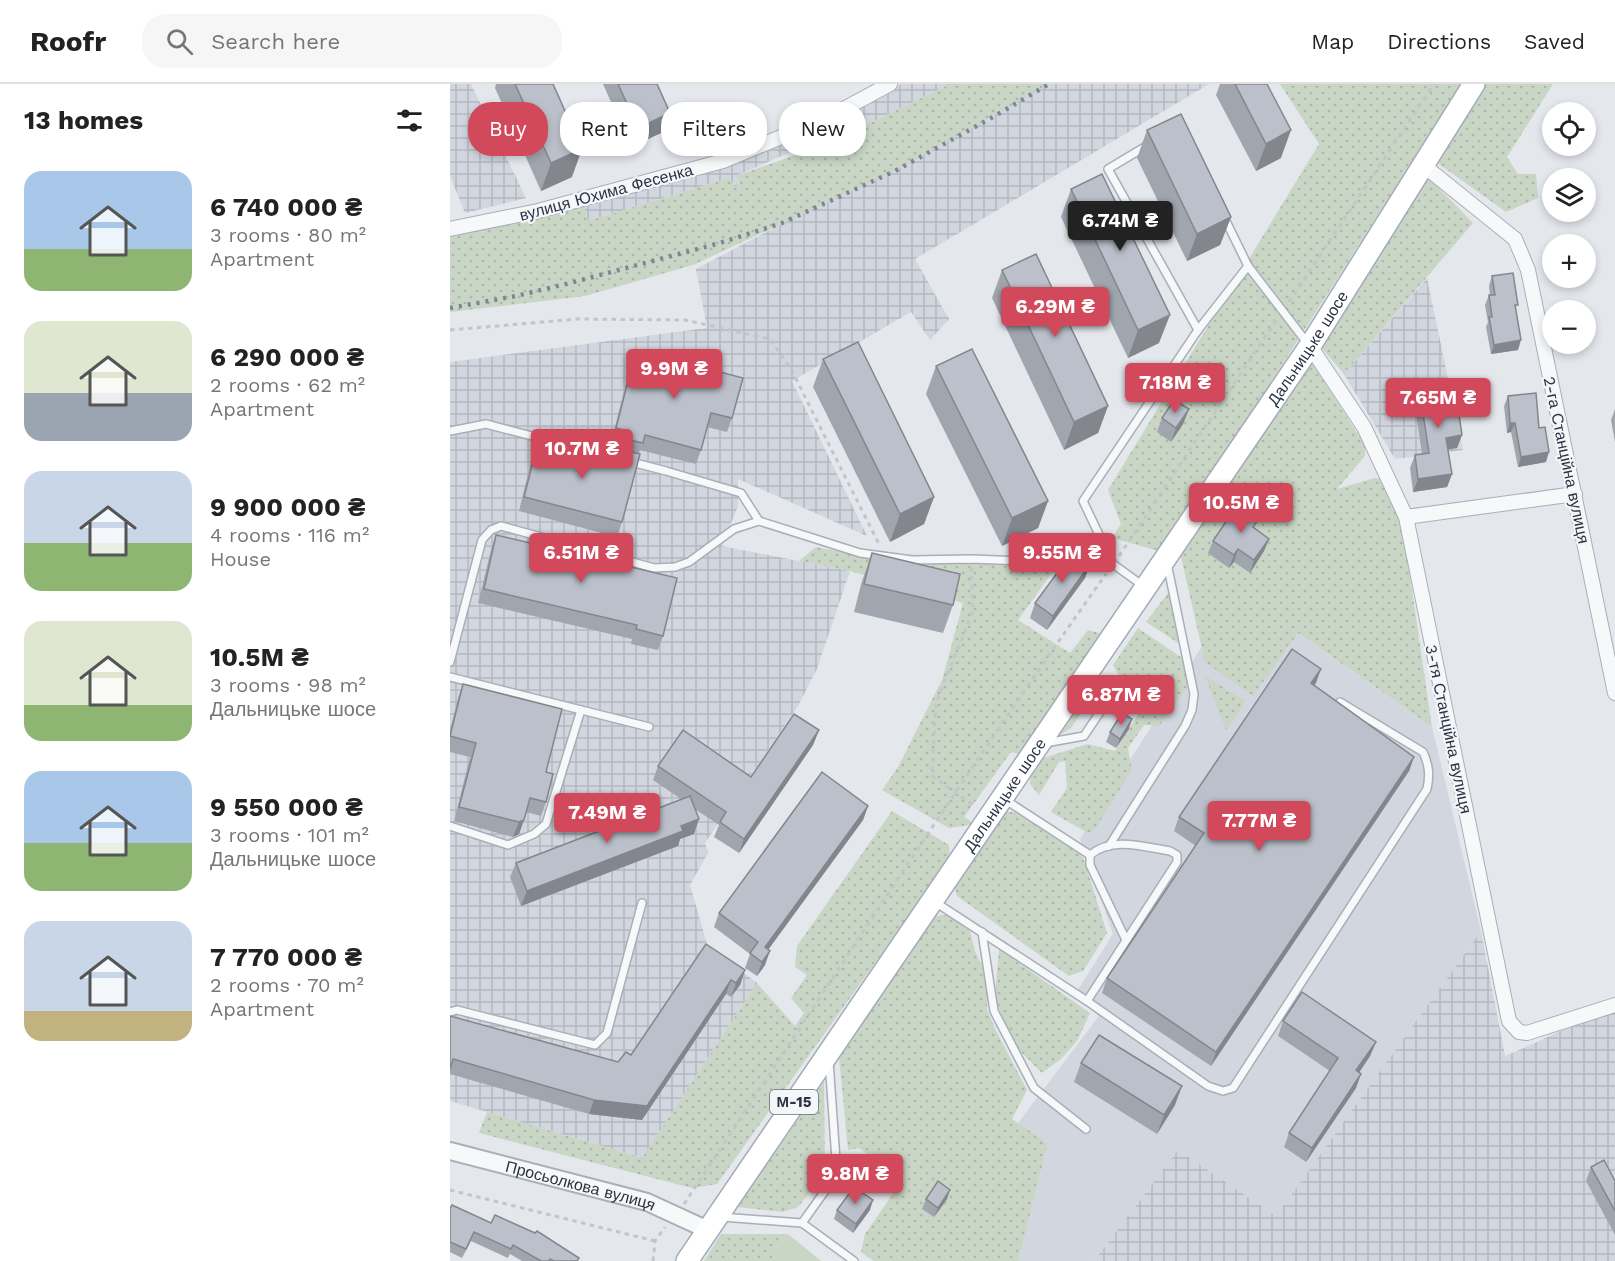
<!DOCTYPE html>
<meta charset="utf-8">
<style>
body{margin:0;font-family:"Work Sans",sans-serif;background:#f6f6f6;color:#222;height:100vh;display:flex;flex-direction:column;font-size:22px;white-space:nowrap}
*{box-sizing:border-box;margin:0}
p{font-size:20px;color:#767676}
.icon{flex:none;width:33px;height:33px;fill:none;stroke:currentColor;stroke-width:2;stroke-linecap:round;stroke-linejoin:round}
.map{position:relative;flex:1;overflow:hidden}
.details{display:flex;flex-direction:column;background:#fff;width:450px}
.details>*{flex:none}
.hud{position:absolute;left:18px;top:18px;width:570px;height:54px;display:flex;gap:12px}
.controls{position:absolute;left:1092px;top:18px;display:grid;gap:12px}
.controls a{display:grid;place-items:center;width:54px;height:54px;border-radius:50%;background:#fff;box-shadow:0 3px 9px #0003;font-size:30px}
.price{position:absolute;translate:-50% -51px;padding:0 14px;border-radius:6px;background:#d1495b;color:#fff;font-size:20px;line-height:39px;filter:drop-shadow(0 2px 3px #0008)}
.price::after{content:'';position:absolute;left:50%;top:36px;width:18px;height:14px;margin-left:-9px;background:inherit;clip-path:polygon(0 0,100% 0,50% 100%)}
.price.selected{background:#222;color:#fff}
ul{padding:0;list-style:none}
li{display:flex;align-items:center;gap:18px;height:150px;padding:0 24px}
li span{display:grid;place-items:center;flex:none;width:168px;height:120px;border-radius:18px;color:#555}
li>.icon{margin-inline-start:auto}
span .icon{width:72px;height:72px;fill:#fffc;stroke-width:1}
li b{font-size:26px}
h2{display:flex;justify-content:space-between;align-items:center;height:72px;padding:0 24px;font-size:26px}
.tag{padding:0 21px;border-radius:24px;background:#fff;box-shadow:0 3px 9px #0003;font-size:21px;line-height:54px}
.tag.selected{background:#d1495b;color:#fff}
header{display:flex;align-items:center;gap:36px;box-sizing:border-box;height:84px;padding:0 30px;background:#fff;border-bottom:2px solid #e0e0e0}
header strong{font-size:28px}
nav{display:flex;gap:33px;margin-inline-start:auto;font-size:21px}
.search{width:420px;height:54px;background:#f6f6f6;display:flex;align-items:center;gap:15px;box-sizing:border-box;padding:0 21px;border-radius:24px;color:#767676;font-size:22px}
main{display:flex;flex:1;min-height:0}
.map>svg:first-child{display:block}
.built{fill:#d2d6de}
.industrial{fill:url(#industrial-grid)}
.grass{fill:url(#grass-dots)}
.green{fill:#c9d6c5}
.lines{fill:none;stroke-linecap:round;stroke-linejoin:round}
.service-casing{stroke:#a9aeb7;stroke-width:10}
.minor-casing{stroke:#a9aeb7;stroke-width:16}
.tertiary-casing{stroke:#a9aeb7;stroke-width:20}
.primary-casing{stroke:#a3abb8;stroke-width:24}
.path{stroke:#c2c5cb;stroke-width:3;stroke-dasharray:4.5 4.5;stroke-linecap:butt}
.service{stroke:#f7f8fa;stroke-width:7}
.minor{stroke:#f7f8fa;stroke-width:14}
.tertiary{stroke:#f7f8fa;stroke-width:16}
.primary{stroke:#fff;stroke-width:21}
.rail{stroke:#7d8696;stroke-width:4.5;stroke-dasharray:3 6;stroke-linecap:butt}
.wall{fill:#a1a5ae}
.shaded-wall{fill:#83868d}
.building{fill:#bbc0ca;stroke:#83868d;stroke-width:1.5}
.labels{text-anchor:middle;stroke-width:4.5;stroke-linejoin:round;paint-order:stroke}
.shield{fill:#f4f6f9;stroke:#676e7b;stroke-width:1.5}
.shield-label{font-size:15px;font-weight:bold;fill:#2b3445}
.street-label{font-size:16px;fill:#2b3445;stroke:#f4f6f9}
</style>
<header>
<strong>Roofr</strong>
<div class="search"><svg class="icon" aria-label="search" viewBox="0 0 24 24"><circle cx="10" cy="10" r="6"/><path d="M15 15l6 6"/></svg>Search here</div>
<nav><a>Map</a><a>Directions</a><a>Saved</a></nav>
</header>
<main>
<section class="details">
<h2>13 homes<svg class="icon" aria-label="filters" viewBox="0 0 24 24"><path d="M4 7h16M4 17h16"/><circle cx="9" cy="7" r="2"/><circle cx="15" cy="17" r="2"/></svg></h2>
<ul>
<li><span style="background:linear-gradient(#a9c7e8 65%,#8fb573 0)"><svg class="icon" aria-label="home" viewBox="0 0 24 24"><path d="M3 11l9-7 9 7M6 9v11h12V9"/></svg></span><div><b>6 740 000 ₴</b><p>3 rooms · 80 m²</p><p>Apartment</p></div></li>
<li><span style="background:linear-gradient(#dfe7d0 60%,#9aa5b1 0)"><svg class="icon" aria-label="home" viewBox="0 0 24 24"><path d="M3 11l9-7 9 7M6 9v11h12V9"/></svg></span><div><b>6 290 000 ₴</b><p>2 rooms · 62 m²</p><p>Apartment</p></div></li>
<li><span style="background:linear-gradient(#c9d6e8 60%,#8fb573 0)"><svg class="icon" aria-label="home" viewBox="0 0 24 24"><path d="M3 11l9-7 9 7M6 9v11h12V9"/></svg></span><div><b>9 900 000 ₴</b><p>4 rooms · 116 m²</p><p>House</p></div></li>
<li><span style="background:linear-gradient(#dfe7d0 70%,#8fb573 0)"><svg class="icon" aria-label="home" viewBox="0 0 24 24"><path d="M3 11l9-7 9 7M6 9v11h12V9"/></svg></span><div><b>10.5M ₴</b><p>3 rooms · 98 m²</p><p>Дальницьке шосе</p></div></li>
<li><span style="background:linear-gradient(#a9c7e8 60%,#8fb573 0)"><svg class="icon" aria-label="home" viewBox="0 0 24 24"><path d="M3 11l9-7 9 7M6 9v11h12V9"/></svg></span><div><b>9 550 000 ₴</b><p>3 rooms · 101 m²</p><p>Дальницьке шосе</p></div></li>
<li><span style="background:linear-gradient(#c9d6e8 75%,#c2b280 0)"><svg class="icon" aria-label="home" viewBox="0 0 24 24"><path d="M3 11l9-7 9 7M6 9v11h12V9"/></svg></span><div><b>7 770 000 ₴</b><p>2 rooms · 70 m²</p><p>Apartment</p></div></li>
</ul>
</section>
<div class="map">
<svg width="1165" height="1177" viewBox="0 0 1165 1177">
<defs>
<pattern id="industrial-grid" width="8" height="8" patternUnits="userSpaceOnUse" patternTransform="scale(1.5)"><rect width="8" height="8" fill="#d2d6de"/><path d="M0 4h8M4 0v8" fill="none" stroke="#b4b8c0"/></pattern>
<pattern id="grass-dots" width="8" height="8" patternUnits="userSpaceOnUse" patternTransform="scale(1.5)"><rect width="8" height="8" fill="#c9d6c5"/><path d="M2 2h.1M6 6h.1" fill="none" stroke="#adb8ab" stroke-width="1.8" stroke-linecap="round"/></pattern>
</defs>
<rect width="100%" height="100%" fill="#e4e7ec"/>
<path class="built" d="M787,507l195,136 49,204 -205,286 -98,-67 -84,111h-76l30,-118 -30,-20 81,-107 -25,-20 39,-62 -33,-95z"/>
<g class="industrial">
<path d="M0,0h21l55,114 -61,15 -15,-37z"/>
<path d="M451,0h49l-121,59 -2,-7 -91,40 4,9 -5,2 -6,-9 -141,43 -5,-18 118,-28 127,-51z"/>
<path d="M597,0h162l-294,175 34,60 -19,21 -19,-28 -119,69 75,155 -129,-57v27l-16,40 128,25 -33,98 -19,37 -93,137 3,10 -18,32 17,59 50,39 -115,175 -192,-57v-739l257,-34 -11,-59z"/>
<path d="M977,194l36,172 -68,9 -51,-85z"/>
<path d="M1031,847l24,125 30,-13 80,-39v257h-521l84,-111 98,66z"/>
</g>
<g class="grass">
<path d="M500,0h100l-155,87 -202,94 -108,31 -135,16v-82l133,-27 5,18 141,-43 6,9 5,-3 -4,-8 93,-33z"/>
<path d="M830,0h181l-298,468 -51,-14 9,-14 -13,-34 211,-346z"/>
<path d="M1033,0h70l-46,73 11,17h18l2,24 -32,14 -71,-51z"/>
<path d="M975,90l48,49 -129,151 -24,-28z"/>
<path d="M860,276l55,85v11l-28,33 38,-11 21,3 36,246 -134,-94 -45,63 -48,-34 -24,-105z"/>
<path d="M366,463l105,20 18,-4h111l7,3 -39,54 52,33 18,-23 22,6 -83,120 -16,-4 -47,65 11,7 -26,4 -67,-38 16,-23 44,-87 21,-77 -113,-32 -51,-10z"/>
<path d="M721,505l12,57 -37,-24z"/>
<path d="M688,544l47,32 3,26 -29,40 -15,-1 -16,23 4,22 -37,59 -7,4 -37,-21 16,-24 -2,-27 -6,1 -20,33 -9,-11 1,-11 12,-15 45,-14 27,7 31,-49 -18,-11 -15,-26z"/>
<path d="M755,592l41,25 -20,29z"/>
<path d="M635,603h13l-27,41 -11,7 -5,-3z"/>
<path d="M442,727l57,34 1,13 -233,326 -25,4 -213,-55 8,-21 155,46 115,-175 38,43 9,-13 -13,-15 16,-23 -12,-8 2,-21z"/>
<path d="M552,728h14l11,4 56,41 24,76 -24,38 -14,5 -112,-80 -3,-11z"/>
<path d="M492,831l16,1 10,6 7,29 12,26v33l10,23 30,57 -15,29 36,24 -30,118h-144l-13,-9 4,-18 37,-53 -43,-33 -11,2 -9,-93 90,-139z"/>
<path d="M549,865l91,64 -13,28 -16,18 -19,14 -27,-27 -10,-20 -10,-29z"/>
<path d="M374,998l1,91 -27,34 -15,5 -45,-5z"/>
<path d="M271,1150h66l-17,27h-66z"/>
</g>
<path class="green" d="M337,1150h1l33,27h-51z"/>
<g class="lines">
<g class="service-casing">
<g id="service">
<path d="M775,135l23,47 60,78"/>
<path d="M748,246l50,-64"/>
<path d="M0,347l36,-7 180,47 75,22 18,28"/>
<path d="M633,479l30,1"/>
<path d="M692,501l-29,-21 -30,-63 115,-171 -90,-161 40,-24"/>
<path d="M0,578l32,-122 9,-10 10,-4 153,42 21,-1 14,-5 45,-33 25,-8 101,32 52,7 59,-1 101,4"/>
<path d="M0,593l199,50"/>
<path d="M595,659l39,-7 24,-36 -17,-28"/>
<path d="M554,715l86,56"/>
<path d="M0,742l58,19 26,-11 12,-10 35,-114"/>
<path d="M659,762l76,-120 7,-16 2,-16 -27,-131"/>
<path d="M485,818l152,99 121,85 15,5 10,-3 194,-299c3,-14 2,-24 -4,-37l-83,-50"/>
<path d="M532,848l12,79 40,77 52,41"/>
<path d="M637,917l90,-139v-7l-7,-4c-26,-4 -58,-15 -80,4v10l36,75"/>
<path d="M0,928l7,-2 138,35 12,-12 35,-130"/>
<path d="M272,1133l80,6 52,38"/>
<path d="M352,1139l35,-49 -8,-113"/>
</g>
</g>
<g class="minor-casing">
<g id="minor">
<path d="M973,81l92,74 13,31 87,423"/>
<path d="M0,145l88,-18 185,-50 104,-43 63,-34"/>
<path d="M860,262l54,81 42,90 103,504 10,11 8,1 88,-28"/>
<path d="M956,433l169,-23"/>
</g>
</g>
<g class="tertiary-casing">
<g id="tertiary">
<path id="s1" d="M0,1067l197,51 61,28"/>
</g>
</g>
<g class="primary-casing">
<g id="primary">
<path id="s2" d="M237,1177l623,-915 164,-262"/>
</g>
</g>
<g class="path">
<path d="M839,218l145,-218"/>
<path d="M0,246l128,-11 107,1 85,19 21,30 88,175"/>
<path d="M669,472l158,-237"/>
<path d="M521,483l2,44 -37,92 -4,73 44,31"/>
<path d="M0,1106l205,51"/>
<path d="M234,1120c140,-211 276,-425 422,-630"/>
<path d="M203,1177l2,-20 10,-14"/>
</g>
<use href="#service" class="service"/>
<use href="#minor" class="minor"/>
<use href="#tertiary" class="tertiary"/>
<use href="#primary" class="primary"/>
<path class="rail" d="M0,224l66,-12 54,-13 150,-40 62,-20 113,-52 98,-54 56,-33"/>
</g>
<g class="wall">
<path d="M46,0h57l19,93 -31,14 -46,-103z"/>
<path d="M153,0h54l13,29 -7,19 -32,15z"/>
<path d="M770,0h47l14,74 -25,13 -40,-76z"/>
<path d="M697,46l84,87 -11,28 -33,16 -50,-103z"/>
<path d="M621,105l88,154 -31,15 -67,-141z"/>
<path d="M552,186l106,136 -10,27 -34,17 -72,-152z"/>
<path d="M1042,192l24,34 2,40 -27,4 -5,-27 2,-5 -3,-17 4,-10h1l-1,-9z"/>
<path d="M186,266l96,68 -5,14 -20,-5 -6,23 -5,14 -56,-14 -18,72 -5,15 -98,-26 14,-58 6,-14 76,20 2,-7h-1l2,-8 -7,-2 20,-78z"/>
<path d="M373,275l111,138 -10,27 -34,18 -77,-155z"/>
<path d="M486,282l112,135 -10,27 -36,18 -76,-152z"/>
<path d="M969,303l43,48 -5,13 -9,2 4,24 -5,13 -34,5 -3,-24 5,-13 7,-1 -8,-54z"/>
<path d="M1058,312l31,32 7,34 -28,5 -7,-35 -4,1 -3,-27z"/>
<path d="M739,325l-6,15 -12,18 -14,-10 5,-14z"/>
<path d="M1165,325v33l-4,-22z"/>
<path d="M805,445l14,10 -5,12 -14,22 -16,-11 -5,6 -21,-15 5,-12z"/>
<path d="M46,451l167,101 -5,14 -27,-6 1,-5 -154,-36 13,-53z"/>
<path d="M422,469l81,52 -10,28 -89,-21 8,-31z"/>
<path d="M640,480l-5,14 -38,52 -17,-12 5,-15z"/>
<path d="M871,585l-7,16 100,72 -5,14 -198,295 -109,-73 5,-15 89,-132 -22,-15 5,-14z"/>
<path d="M13,600l83,88v30l-5,14 -15,-4 -7,22 -6,3 -59,-16 16,-64 -20,-5v-22l8,-32z"/>
<path d="M679,645l-13,19 -10,-6 4,-10z"/>
<path d="M369,646l-6,15 -74,108 -25,-16 5,-12 -24,-16 -1,25 -14,5 -2,7 -157,60 -11,-29 6,-14 165,-64 -28,-19 5,-14 93,11z"/>
<path d="M418,722l-5,14 -95,129 -3,16 -8,11 -12,-8 5,-14 -36,-27 5,-14z"/>
<path d="M256,860l39,26 -5,15 -9,12 -5,-3 -84,126 -53,-6 -139,-40v-58l168,46 13,-7z"/>
<path d="M833,937l93,21 -6,14 -11,16 -3,16 -50,74 -22,-15 5,-14 41,-62 -52,-35z"/>
<path d="M631,979l94,42 -18,29 -83,-52z"/>
<path d="M1141,1083l24,14v54l-29,-54z"/>
<path d="M476,1115h21l-13,18 -12,-8z"/>
<path d="M0,1125l41,14 88,35 -1,3h-56l-12,-7 -2,4 -37,-17 -9,17 -12,-6z"/>
<path d="M387,1126h33l-17,23 -19,-14z"/>
</g>
<g class="shaded-wall">
<path d="M220,29l-7,19 -32,15 7,-19z"/>
<path d="M841,46l-10,28 -25,13 10,-27z"/>
<path d="M132,65l-10,28 -31,14 10,-28z"/>
<path d="M781,133l-11,28 -33,16 10,-27z"/>
<path d="M720,231l-11,28 -31,15 10,-28z"/>
<path d="M1071,256l-3,10 -27,4 3,-9z"/>
<path d="M658,322l-10,27 -34,17 10,-28z"/>
<path d="M739,325l-6,15 -12,18 5,-14z"/>
<path d="M1060,339h5l-4,9 -4,1z"/>
<path d="M1012,351l-5,13 -15,2 4,-12z"/>
<path d="M1099,368l-3,10 -28,5 3,-10z"/>
<path d="M1002,390l-5,13 -34,5 5,-13z"/>
<path d="M484,413l-10,27 -34,18 10,-28z"/>
<path d="M598,417l-10,27 -36,18 10,-28z"/>
<path d="M819,455l-5,12 -14,22 4,-13z"/>
<path d="M788,465l-4,13 -5,6 5,-13z"/>
<path d="M640,480l-5,14 -38,52 6,-14z"/>
<path d="M871,585l-5,14 -10,14 5,-14z"/>
<path d="M682,635l-3,10 -13,19 4,-9z"/>
<path d="M369,646l-6,15 -74,108 5,-14z"/>
<path d="M964,673l-5,14 -198,295 5,-14z"/>
<path d="M418,722l-5,14 -103,141 5,-14z"/>
<path d="M249,735l-5,15 -14,5 -2,7 -157,60 6,-15z"/>
<path d="M74,736l-5,14 -6,3 6,-15z"/>
<path d="M320,867l-5,14 -8,11 5,-14z"/>
<path d="M295,886l-5,15 -9,12 5,-14z"/>
<path d="M281,896l-5,14 -84,126 -53,-6 5,-14z"/>
<path d="M926,958l-6,14 -19,29 5,-15z"/>
<path d="M911,990l-5,14 -50,74 6,-14z"/>
<path d="M732,1002l-7,19 -18,29 7,-19z"/>
<path d="M500,1106l-3,9 -13,18 4,-9z"/>
<path d="M423,1116l-3,10 -17,23 3,-9z"/>
</g>
<g class="building">
<path d="M65,0h38l29,65 -31,14z"/>
<path d="M168,0h39l13,29 -32,15z"/>
<path d="M785,0h32l24,46 -25,14z"/>
<path d="M731,30l50,103 -34,17 -50,-104z"/>
<path d="M652,90l68,141 -32,15 -67,-141z"/>
<path d="M586,170l72,152 -34,16 -72,-152z"/>
<path d="M1063,189l5,32h-3l6,35 -27,5 -5,-28h3l-3,-22h6l-3,-19z"/>
<path d="M408,258l76,155 -34,17 -77,-155z"/>
<path d="M522,265l76,152 -36,17 -76,-152z"/>
<path d="M186,266l107,28 -11,40 -21,-5 -10,37 -56,-15 -2,8 -22,-5 2,-8 -7,-2z"/>
<path d="M1004,298l8,53 -16,3 6,36 -34,5 -3,-24 14,-2 -10,-66z"/>
<path d="M1086,309l3,35 6,-1 4,25 -28,5 -6,-34h-5l-2,-27z"/>
<path d="M724,316l15,9 -13,19 -14,-10z"/>
<path d="M89,355l77,20 2,-10 22,5 -18,68 -98,-25z"/>
<path d="M787,421l21,15 -5,7 16,12 -15,21 -16,-11 -4,6 -21,-14z"/>
<path d="M46,451l181,43 -14,58 -27,-7 1,-4 -153,-36z"/>
<path d="M422,469l88,21 -7,31 -89,-21z"/>
<path d="M621,470h5l14,10 -37,52 -18,-13z"/>
<path d="M842,565l29,20 -10,14 103,74 -198,295 -109,-74 97,-145 -25,-16z"/>
<path d="M13,600l99,25 -16,63 7,2 -7,28 -16,-4 -6,22 -5,2 -60,-15 17,-64 -26,-7z"/>
<path d="M672,629l10,6 -12,20 -10,-7z"/>
<path d="M344,630l25,16 -75,109 -24,-17 6,-10 -68,-46 25,-36 68,47z"/>
<path d="M372,688l46,34 -103,141 5,4 -8,11 -12,-9 8,-11 -39,-29z"/>
<path d="M240,712l9,23 -18,7 2,5 -156,60 -11,-28z"/>
<path d="M256,860l39,26 -9,13 -5,-3 -84,126 -53,-6 -141,-41 -3,10v-53l168,46 8,-10 5,3z"/>
<path d="M852,908l74,50 -20,28 5,4 -49,74 -23,-15 49,-75 -55,-37z"/>
<path d="M649,951l83,51 -18,29 -83,-52z"/>
<path d="M1154,1076l11,21v30l-24,-44z"/>
<path d="M488,1097l12,9 -12,18 -12,-9z"/>
<path d="M404,1103l19,13 -17,24 -19,-14z"/>
<path d="M2,1121l39,18 4,-8 40,18 2,-2 42,27 -2,3h-23l-4,-2 -1,2h-8l-28,-16 -2,4 -37,-17 -8,17 -16,-7v-33z"/>
</g>
<g class="labels">
<rect class="shield" x="320" y="1006" width="48" height="24" rx="4.5"/>
<g class="shield-label">
<text x="344" y="1023">М-15</text>
</g>
<g class="street-label">
<text transform="translate(156 108) rotate(-15)" y="6">вулиця Юхима Фесенка</text>
<text dy="6" stroke="none"><textPath href="#s2" startOffset="1104">Дальницьке шосе</textPath></text>
<text transform="translate(1117 376) rotate(78)" y="6">2-га Станційна вулиця</text>
<text transform="translate(999 645) rotate(78)" y="6">3-тя Станційна вулиця</text>
<text dy="6" stroke="none"><textPath href="#s2" startOffset="564">Дальницьке шосе</textPath></text>
<text dy="6" stroke="none"><textPath href="#s1" startOffset="135">Просьолкова вулиця</textPath></text>
</g>
</g>
</svg>
<div class="controls">
<a><svg class="icon" aria-label="locate" viewBox="0 0 24 24"><circle cx="12" cy="12" r="6"/><path d="M12 2v4M12 18v4M2 12h4M18 12h4"/></svg></a>
<a><svg class="icon" aria-label="layers" viewBox="0 0 24 24"><path d="M12 4l9 5-9 5-9-5zM3 14l9 5 9-5"/></svg></a>
<a>+</a>
<a>−</a>
</div>
<b class="price selected" style="left:670px;top:168px">6.74M ₴</b>
<b class="price" style="left:605px;top:254px">6.29M ₴</b>
<b class="price" style="left:224px;top:316px">9.9M ₴</b>
<b class="price" style="left:725px;top:330px">7.18M ₴</b>
<b class="price" style="left:988px;top:345px">7.65M ₴</b>
<b class="price" style="left:132px;top:396px">10.7M ₴</b>
<b class="price" style="left:791px;top:450px">10.5M ₴</b>
<b class="price" style="left:131px;top:500px">6.51M ₴</b>
<b class="price" style="left:612px;top:500px">9.55M ₴</b>
<b class="price" style="left:671px;top:642px">6.87M ₴</b>
<b class="price" style="left:157px;top:760px">7.49M ₴</b>
<b class="price" style="left:809px;top:768px">7.77M ₴</b>
<b class="price" style="left:405px;top:1121px">9.8M ₴</b>
<div class="hud">
<a class="tag selected">Buy</a>
<a class="tag">Rent</a>
<a class="tag">Filters</a>
<a class="tag">New</a>
</div>
</div>
</main>
